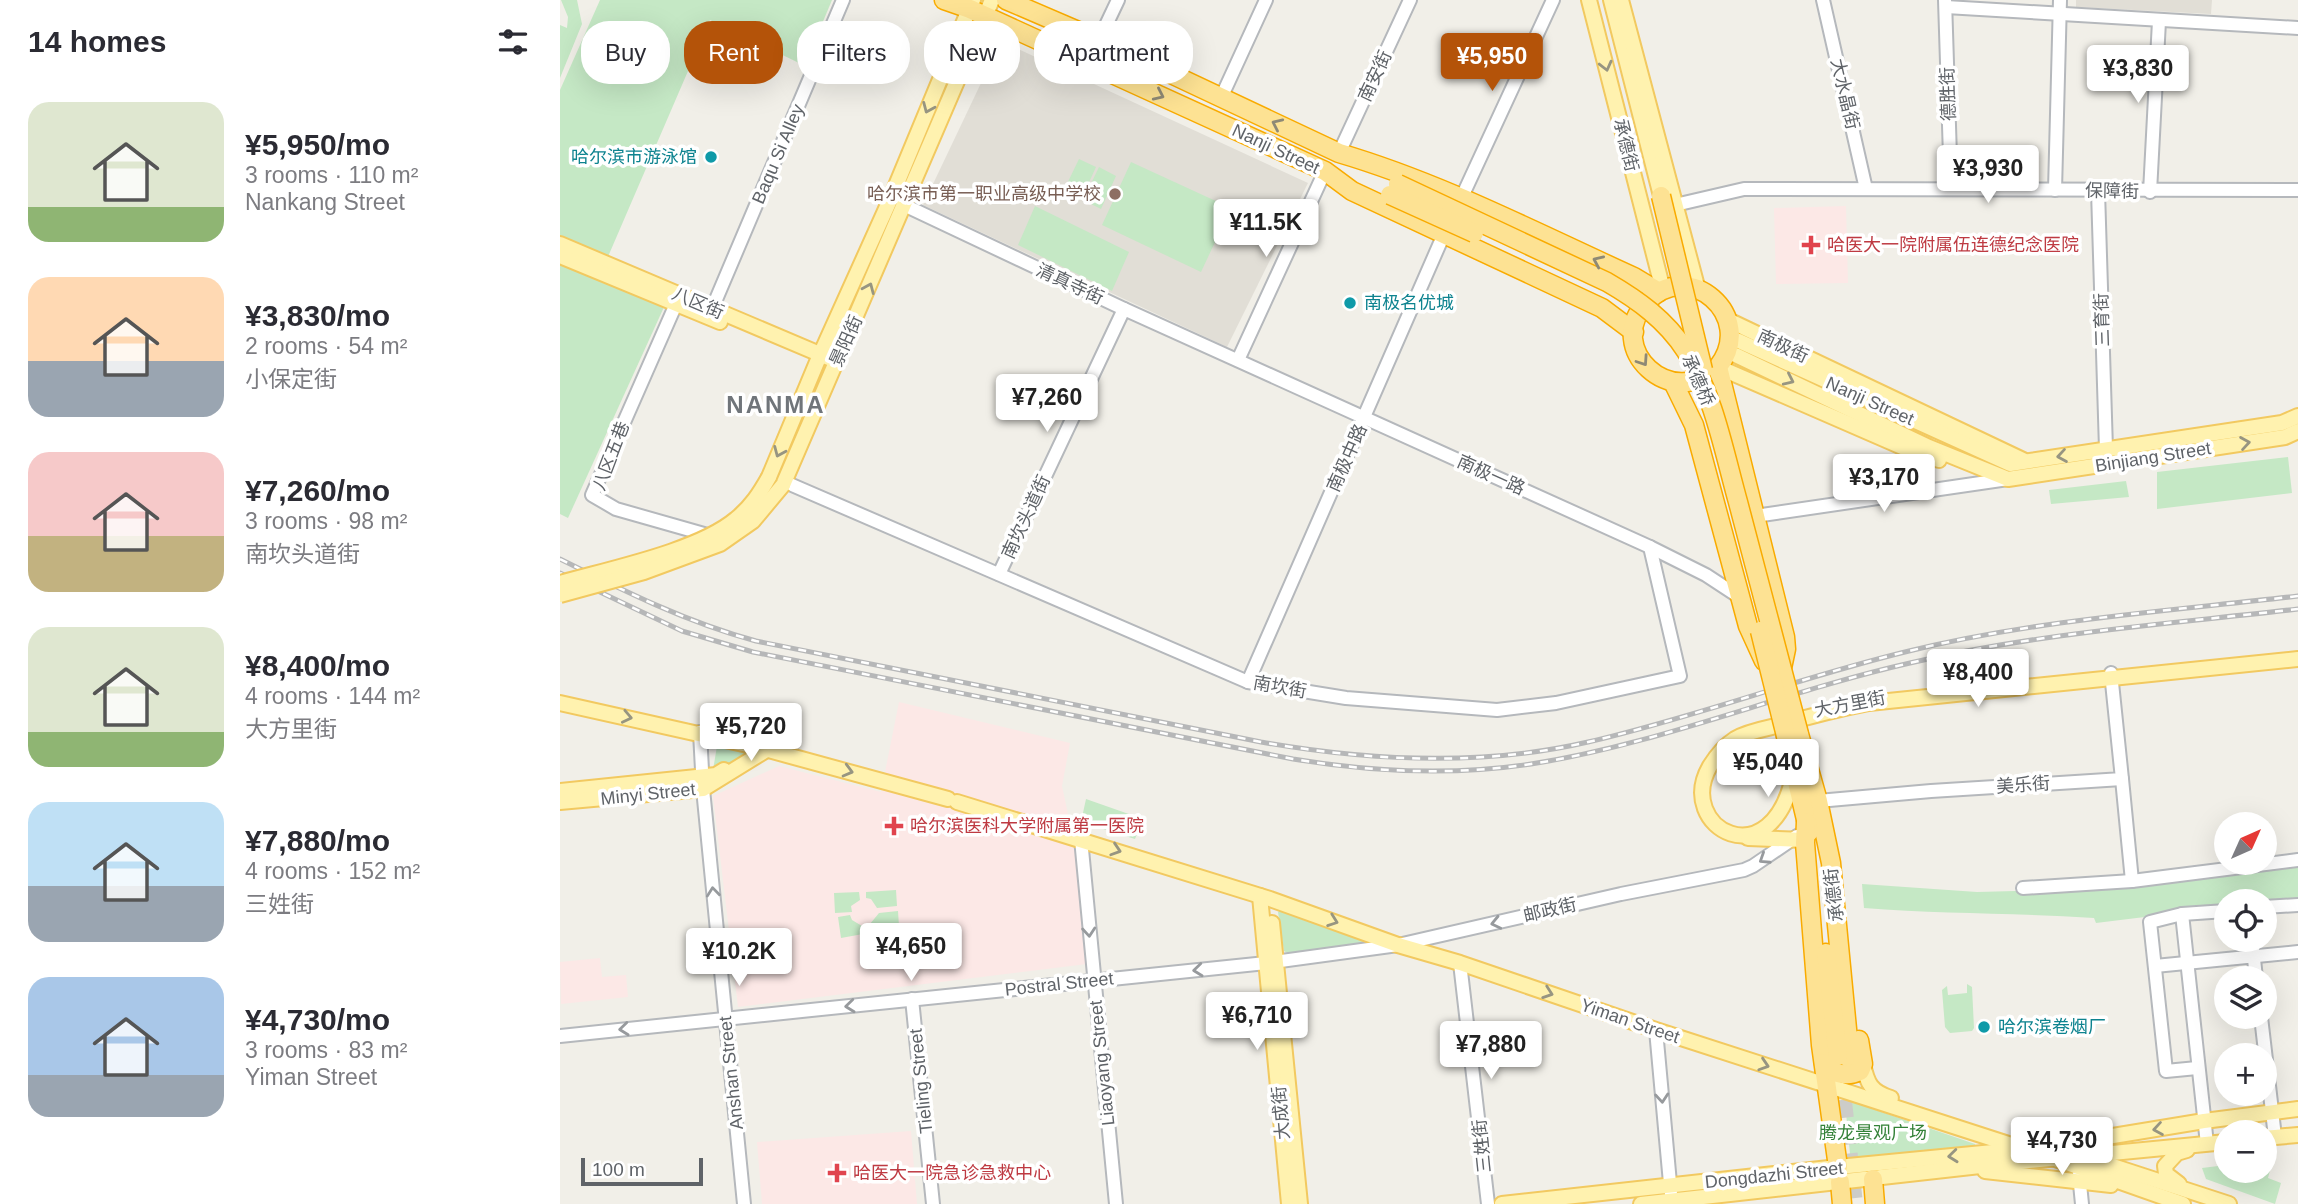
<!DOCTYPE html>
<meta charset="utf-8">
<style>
body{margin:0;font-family:Helvetica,"Noto Sans SC",sans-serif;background:#f7f7f7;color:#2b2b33;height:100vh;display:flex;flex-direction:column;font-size:26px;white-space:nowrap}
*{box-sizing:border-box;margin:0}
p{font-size:23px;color:#7c7c81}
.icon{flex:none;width:38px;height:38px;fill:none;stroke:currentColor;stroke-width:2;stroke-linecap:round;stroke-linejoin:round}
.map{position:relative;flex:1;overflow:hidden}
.drawer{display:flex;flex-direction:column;background:#fff;width:560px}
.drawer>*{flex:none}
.banner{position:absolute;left:21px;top:21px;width:665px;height:63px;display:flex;gap:14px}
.needle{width:46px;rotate:45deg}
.tools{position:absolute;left:1654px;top:812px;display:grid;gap:14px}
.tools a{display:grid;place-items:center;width:63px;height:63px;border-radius:50%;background:#fff;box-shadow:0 7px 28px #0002;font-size:35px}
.scale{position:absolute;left:21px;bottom:18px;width:122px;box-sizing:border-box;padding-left:7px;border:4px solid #5f6368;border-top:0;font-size:19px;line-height:24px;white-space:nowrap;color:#5f6368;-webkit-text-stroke:5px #fff;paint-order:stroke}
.price{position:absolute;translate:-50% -60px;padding:0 16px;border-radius:7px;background:#fff;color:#222;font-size:23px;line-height:46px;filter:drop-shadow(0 2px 4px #0008)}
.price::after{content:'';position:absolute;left:50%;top:42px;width:21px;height:16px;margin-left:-10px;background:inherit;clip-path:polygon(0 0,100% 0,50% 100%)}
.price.current{background:#b45309;color:#fff}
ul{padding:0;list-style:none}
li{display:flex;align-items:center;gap:21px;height:175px;padding:0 28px}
li span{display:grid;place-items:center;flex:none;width:196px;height:140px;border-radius:21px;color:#555}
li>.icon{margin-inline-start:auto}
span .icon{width:84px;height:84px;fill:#fffc;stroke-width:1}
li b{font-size:30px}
h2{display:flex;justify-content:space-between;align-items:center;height:84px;padding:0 28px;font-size:30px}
.tag{padding:0 24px;border-radius:28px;background:#fff;box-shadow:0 7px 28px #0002;font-size:24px;line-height:63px}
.tag.current{background:#b45309;color:#fff}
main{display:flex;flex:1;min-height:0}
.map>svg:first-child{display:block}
.education{fill:#e1ded6}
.medical{fill:#fce8e6}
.green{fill:#c5e8c5}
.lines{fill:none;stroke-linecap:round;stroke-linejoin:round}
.highway-tunnel{stroke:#ccccc8;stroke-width:18;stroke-dasharray:18 9;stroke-linecap:butt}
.minor-casing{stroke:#b5b8bc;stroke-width:16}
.major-casing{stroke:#f2c960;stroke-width:18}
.highway-casing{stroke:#f9ab00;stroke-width:21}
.minor{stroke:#fff;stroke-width:12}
.major{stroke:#fff2af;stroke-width:14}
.highway{stroke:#fde293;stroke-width:18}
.rail-casing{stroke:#b6b7b8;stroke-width:5}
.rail{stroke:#fff;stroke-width:2.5;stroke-dasharray:8;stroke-linecap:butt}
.major-bridge-casing{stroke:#f2c960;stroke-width:18;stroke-linecap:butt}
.highway-bridge-casing{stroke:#f9ab00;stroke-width:21;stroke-linecap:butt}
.major-bridge{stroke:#fff2af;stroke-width:14}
.highway-bridge{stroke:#fde293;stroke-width:18}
.oneway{stroke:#979581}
.oneway2{stroke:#8e8975}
.oneway3{stroke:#979a9d}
.culture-dot{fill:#0f9aa8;stroke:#fff;stroke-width:2.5}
.education-dot{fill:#8d6e63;stroke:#fff;stroke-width:2.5}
.health-dot{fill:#e0444e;stroke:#fff;stroke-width:2.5}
.labels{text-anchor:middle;stroke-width:7;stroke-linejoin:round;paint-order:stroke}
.street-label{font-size:18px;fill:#5f6368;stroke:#fff}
.culture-label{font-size:18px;fill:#0d838f;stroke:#fff;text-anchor:start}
.education-label{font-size:18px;fill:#785e54;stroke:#fff;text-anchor:end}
.health-label{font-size:18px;fill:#be3a42;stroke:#fff;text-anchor:start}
.park-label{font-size:18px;fill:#348238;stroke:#fff}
.district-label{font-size:24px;font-weight:bold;letter-spacing:2px;fill:#70757a;stroke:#fff}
</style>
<main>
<section class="drawer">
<h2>14 homes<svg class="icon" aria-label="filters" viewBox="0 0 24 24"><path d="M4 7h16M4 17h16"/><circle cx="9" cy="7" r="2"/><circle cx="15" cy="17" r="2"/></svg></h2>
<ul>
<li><span style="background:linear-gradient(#dfe7d0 75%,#8fb573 0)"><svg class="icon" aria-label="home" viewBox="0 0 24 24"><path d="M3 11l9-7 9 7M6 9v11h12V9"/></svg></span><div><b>¥5,950/mo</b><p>3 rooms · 110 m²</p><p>Nankang Street</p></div></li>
<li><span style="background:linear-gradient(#ffd9b3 60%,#9aa5b1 0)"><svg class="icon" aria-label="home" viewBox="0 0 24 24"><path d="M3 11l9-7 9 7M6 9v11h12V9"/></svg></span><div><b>¥3,830/mo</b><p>2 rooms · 54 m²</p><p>小保定街</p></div></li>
<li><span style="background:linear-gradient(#f6c9c9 60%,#c2b280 0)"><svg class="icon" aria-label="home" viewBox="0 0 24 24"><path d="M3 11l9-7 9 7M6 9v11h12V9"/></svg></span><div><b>¥7,260/mo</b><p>3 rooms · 98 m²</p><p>南坎头道街</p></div></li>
<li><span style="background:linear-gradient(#dfe7d0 75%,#8fb573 0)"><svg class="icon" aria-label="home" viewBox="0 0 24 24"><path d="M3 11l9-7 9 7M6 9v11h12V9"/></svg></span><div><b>¥8,400/mo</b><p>4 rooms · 144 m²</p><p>大方里街</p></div></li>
<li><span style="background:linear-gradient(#bfe0f5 60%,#9aa5b1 0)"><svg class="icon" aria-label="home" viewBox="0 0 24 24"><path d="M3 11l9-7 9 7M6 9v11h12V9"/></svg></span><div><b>¥7,880/mo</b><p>4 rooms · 152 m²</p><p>三姓街</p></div></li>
<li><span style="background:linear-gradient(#a9c7e8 70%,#9aa5b1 0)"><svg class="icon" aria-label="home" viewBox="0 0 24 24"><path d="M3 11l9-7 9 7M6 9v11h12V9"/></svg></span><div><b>¥4,730/mo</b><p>3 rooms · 83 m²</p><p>Yiman Street</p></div></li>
</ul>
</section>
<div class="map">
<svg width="1738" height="1204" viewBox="0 0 1738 1204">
<rect width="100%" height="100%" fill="#f1efe8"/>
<g class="education">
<path d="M1516,0h136l-1,14 -135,-7z"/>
<path d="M441,41l307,142 -81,164 -304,-142z"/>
</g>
<g class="medical">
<path d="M1286,206l2,77 -72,1 -2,-76z"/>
<path d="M339,702l171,41 -8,43 15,70 10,108 -349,43 -25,-211 66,-30 102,26z"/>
<path d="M40,958l2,19 24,-2 2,22 -67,7 -1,-42z"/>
<path d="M351,1131l6,73h-155l-5,-62z"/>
</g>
<g class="green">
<path d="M1,0h16l5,24 -22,54v-53l7,3 1,-11z"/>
<path d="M40,0h232l-26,62 -5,-2 -2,3 -89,-43 -103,239 -47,-19v-150z"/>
<path d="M519,159l17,8 -15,33 -18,-8z"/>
<path d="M571,162l100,46 -30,64 -99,-47z"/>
<path d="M539,167l17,9 -15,33 -18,-9z"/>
<path d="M475,206l94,46 -17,39 -94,-46z"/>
<path d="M0,261l104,46 -96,211 -8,-4z"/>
<path d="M1728,457l4,36 -135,16v-37z"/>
<path d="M1566,481l3,16 -78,7 -2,-14z"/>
<path d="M161,744l25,4 2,5 -32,19 -3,-2 4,-24z"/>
<path d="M526,799l57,20 -8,20 -54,-17z"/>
<path d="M1738,866v35h-72v6l-130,16 -2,-5c-76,-5 -154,-4 -230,-10l-2,-24 115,8 146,-4z"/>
<path d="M336,890l1,16 -20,2 -6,-9 -5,-1v-6z"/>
<path d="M299,892l1,8 -9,6 1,6 -17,1 -1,-20z"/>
<path d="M722,909l92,33 -85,12 -5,-3 -6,-39z"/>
<path d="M338,911l1,15 -10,1v5l-18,2 -1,-10 9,-11z"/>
<path d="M290,915l2,5 10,6 1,8 -22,4 -3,-21z"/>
<path d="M1407,984l5,3 2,41 -2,3 -22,2 -5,-6 -3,-37 5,-4 1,9 19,-2z"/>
<path d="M1287,1100l128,44 1,4 -121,10 -5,-4 -5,-51z"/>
<path d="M1713,1159l-5,19 13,5 -6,21 -69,-25 -4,-11 24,-3v6h38l1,-11z"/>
</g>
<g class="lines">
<path class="highway-tunnel" d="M1280,1073l14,131"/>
<g class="minor-casing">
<g id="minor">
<path d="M1263,0l43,189"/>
<path d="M1385,0l6,188"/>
<path d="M1386,7l352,21"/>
<path d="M539,40l19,-40"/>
<path d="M661,98l45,-98"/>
<path d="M779,153l71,-153"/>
<path d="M1495,190l5,-190"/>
<path d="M1538,191l8,258"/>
<path d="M1590,192l9,-171"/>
<path d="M901,199l92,-199"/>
<path d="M344,205l220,104 526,238 56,28 35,23"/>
<path d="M1115,205l69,-16 554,1"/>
<path d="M116,304l-84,191 24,14 95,27"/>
<path d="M152,309l131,-309"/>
<path d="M678,360l87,-189"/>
<path d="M225,482l463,200 98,16 151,12 59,-7 124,-27 -30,-129"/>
<path d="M1195,516l253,-37"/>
<path d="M439,574l125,-265"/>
<path d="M688,682l196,-448"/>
<path d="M140,732l3,57 41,415"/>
<path d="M1562,779l10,102"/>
<path d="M1258,801l113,-10 191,-12 -11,-106"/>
<path d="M521,839l35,365"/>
<path d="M1463,888l109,-7 166,-21"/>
<path d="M1704,907l34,-2"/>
<path d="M1622,914l25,230"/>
<path d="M1692,940l4,38"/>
<path d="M900,963l28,241"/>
<path d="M1595,966l143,-14"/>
<path d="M352,999l21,205"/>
<path d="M1701,1017l14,120"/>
<path d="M1096,1030l15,164"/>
<path d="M0,1036l706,-73 132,-18 223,-51 123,-24 9,-4 44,-30"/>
<path d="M1637,1068l-31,3 -16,-149 32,-8 44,-3"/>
<path d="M1519,1174l3,30"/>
</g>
</g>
<g class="major-casing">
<g id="major">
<path d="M1029,0l74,290"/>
<path d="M1051,0l50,196"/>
<path d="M1061,0l77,290"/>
<path d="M0,244l269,114"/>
<path d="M0,256l160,66"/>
<path d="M1168,320l295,140"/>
<path d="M1170,337l280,127 272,-41 16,-7"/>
<path d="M1167,351l202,96 79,32 277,-42 13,-6"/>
<path d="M1158,367l198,86 23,7"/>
<path d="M209,477l48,-115 73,-162 83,-200"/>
<path d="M223,485l209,-485"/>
<path d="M0,703l201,45 187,51"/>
<path d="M1234,772c-21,110 -120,56 -84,-6 7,-11 14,-20 25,-27 12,-7 28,-10 41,-13 31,-9 62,-17 93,-23l429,-44"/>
<path d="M0,791l156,-16 8,-5"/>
<path d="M0,802l143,-13 65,-40"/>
<path d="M397,802l313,97 128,46 62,18 196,67 402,130 125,44"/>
<path d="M1188,838l57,2"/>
<path d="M700,896l29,308"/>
<path d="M712,923l28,281"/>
<path d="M1303,1064c4,19 8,28 28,34"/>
<path d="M1704,1138l34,-3"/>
<path d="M1531,1159l138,45"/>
<path d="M1425,1171l126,14"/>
<path d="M1619,1184l-13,-10 -1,-8 12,-13 10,-3"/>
<path d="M942,1204l336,-37 208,-20 158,-26 94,-12"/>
<path d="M1081,1204l357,-40 228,-22"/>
</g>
</g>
<g class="highway-casing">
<g id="highway">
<path d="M384,0l26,9 355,162 27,20 250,117 32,24"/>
<path d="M446,0l93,40 240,113c102,30 198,80 295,124l25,15"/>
<path d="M1158,367c-47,45 -114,-19 -72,-64 41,-47 112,13 72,64l67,270 1,12 -4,19"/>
<path d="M1113,382l21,43 54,201 16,35"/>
<path d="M1239,734l19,67 13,62 19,197"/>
<path d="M1226,736l23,96"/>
<path d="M1246,822l-1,21 16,202 17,122"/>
<path d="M1266,953l12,103"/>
<path d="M1264,1063c8,12 24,14 36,8l3,-7 -4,-24"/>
<path d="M1313,1179l2,25"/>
<path d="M1280,1182l2,22"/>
</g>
</g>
<use href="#minor" class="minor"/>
<use href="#major" class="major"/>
<use href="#highway" class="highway"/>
<g class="rail-casing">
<g id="rail">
<path d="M0,559c64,32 126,63 196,82l505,101c108,19 219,25 327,0 108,-25 213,-65 321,-91 127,-31 259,-40 389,-55"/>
<path d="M0,573l122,58 71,21 540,107c79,13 158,17 238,5 129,-20 251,-72 379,-101 127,-30 258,-39 388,-54"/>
</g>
</g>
<use href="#rail" class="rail"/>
<g class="major-bridge-casing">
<g id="major-bridge">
<path d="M0,583c49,-14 138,-32 176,-64 15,-12 24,-26 33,-42"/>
<path d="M0,595l84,-23 76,-28 33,-23 30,-36"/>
</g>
</g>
<g class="highway-bridge-casing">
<g id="highway-bridge">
<path d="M838,184l209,98c31,18 59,38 79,69 28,45 38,101 52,151 20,77 41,154 61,232"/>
<path d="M830,195l84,38"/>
<path d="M1101,196l42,174"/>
<path d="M1200,631l26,105"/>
</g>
</g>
<use href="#major-bridge" class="major-bridge"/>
<use href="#highway-bridge" class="highway-bridge"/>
</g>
<defs><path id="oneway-chevron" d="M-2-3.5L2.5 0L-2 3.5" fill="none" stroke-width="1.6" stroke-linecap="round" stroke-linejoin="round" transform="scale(1.75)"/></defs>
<g class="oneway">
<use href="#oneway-chevron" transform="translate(1046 66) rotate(76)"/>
<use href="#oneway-chevron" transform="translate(368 108) rotate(113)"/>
<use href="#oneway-chevron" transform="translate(309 288) rotate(-67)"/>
<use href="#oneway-chevron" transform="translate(1229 380) rotate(25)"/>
<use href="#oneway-chevron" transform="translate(1685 443) rotate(-9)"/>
<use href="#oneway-chevron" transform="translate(219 452) rotate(113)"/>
<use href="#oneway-chevron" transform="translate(1502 456) rotate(171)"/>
<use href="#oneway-chevron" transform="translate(67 717) rotate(12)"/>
<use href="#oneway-chevron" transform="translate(288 771) rotate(15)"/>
<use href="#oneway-chevron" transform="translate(556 850) rotate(18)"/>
<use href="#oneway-chevron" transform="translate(773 921) rotate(20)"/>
<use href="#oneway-chevron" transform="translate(988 993) rotate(19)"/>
<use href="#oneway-chevron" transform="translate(1204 1065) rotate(18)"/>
<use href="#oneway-chevron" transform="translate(1598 1129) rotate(171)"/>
<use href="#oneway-chevron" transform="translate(1393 1156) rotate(174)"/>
</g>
<g class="oneway2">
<use href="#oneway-chevron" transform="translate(599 95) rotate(25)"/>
<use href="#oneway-chevron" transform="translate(717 124) rotate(-155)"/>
<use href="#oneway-chevron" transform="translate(1038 261) rotate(-156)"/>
<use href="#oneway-chevron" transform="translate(1083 361) rotate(56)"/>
</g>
<g class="oneway3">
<use href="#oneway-chevron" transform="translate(1204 859) rotate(147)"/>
<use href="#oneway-chevron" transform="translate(153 892) rotate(-96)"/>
<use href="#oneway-chevron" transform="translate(936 923) rotate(167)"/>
<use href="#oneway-chevron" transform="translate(529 932) rotate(85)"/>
<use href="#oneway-chevron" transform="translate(638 970) rotate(174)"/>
<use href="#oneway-chevron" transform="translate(290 1006) rotate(174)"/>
<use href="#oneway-chevron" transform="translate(64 1029) rotate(174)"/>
<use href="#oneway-chevron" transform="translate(1102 1098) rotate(85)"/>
</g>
<g class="culture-dot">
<circle cx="151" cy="157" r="7"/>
<circle cx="790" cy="303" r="7"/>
<circle cx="1424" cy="1027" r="7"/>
</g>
<circle class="education-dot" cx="555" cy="194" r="7"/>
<g class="health-dot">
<path d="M1247.5 234.5h7v7h7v7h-7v7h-7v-7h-7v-7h7z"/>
<path d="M330.5 815.5h7v7h7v7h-7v7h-7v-7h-7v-7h7z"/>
<path d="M273.5 1162.5h7v7h7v7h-7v7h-7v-7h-7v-7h7z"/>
</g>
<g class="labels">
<g class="street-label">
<text transform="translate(815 76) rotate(-65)" y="6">南安街</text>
<text transform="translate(1285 94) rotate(77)" y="6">大水晶街</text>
<text transform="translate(1388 94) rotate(-92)" y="6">德胜街</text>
<text transform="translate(1066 145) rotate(76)" y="6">承德街</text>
<text transform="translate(716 149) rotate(25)" y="6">Nanji Street</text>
<text transform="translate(218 154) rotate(-67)" y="6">Baqu Si Alley</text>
<text transform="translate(1552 191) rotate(1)" y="6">保障街</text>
<text transform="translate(510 284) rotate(25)" y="6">清真寺街</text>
<text transform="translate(138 303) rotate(23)" y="6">八区街</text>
<text transform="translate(1542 320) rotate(-92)" y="6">三育街</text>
<text transform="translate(286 341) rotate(-66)" y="6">景阳街</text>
<text transform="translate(1223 346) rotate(25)" y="6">南极街</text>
<text transform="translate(1138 380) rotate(66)" y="6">承德桥</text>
<text transform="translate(1310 401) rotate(24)" y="6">Nanji Street</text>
<text transform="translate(51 456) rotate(-69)" y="6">八区五巷</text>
<text transform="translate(1593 457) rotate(-9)" y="6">Binjiang Street</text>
<text transform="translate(787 458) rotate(-66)" y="6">南极中路</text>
<text transform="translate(931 475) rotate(24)" y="6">南极一路</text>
<text transform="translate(466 517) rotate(-65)" y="6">南坎头道街</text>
<text transform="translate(720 687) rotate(10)" y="6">南坎街</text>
<text transform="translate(1290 704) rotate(-11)" y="6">大方里街</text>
<text transform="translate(1463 785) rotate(-4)" y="6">美乐街</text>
<text transform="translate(88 794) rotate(-6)" y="6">Minyi Street</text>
<text transform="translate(1274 895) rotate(-97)" y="6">承德街</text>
<text transform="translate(990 910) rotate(-13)" y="6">邮政街</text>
<text transform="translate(499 984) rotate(-6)" y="6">Postral Street</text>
<text transform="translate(1070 1021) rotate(19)" y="6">Yiman Street</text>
<text transform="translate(542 1063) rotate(-96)" y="6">Liaoyang Street</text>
<text transform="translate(171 1073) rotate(-96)" y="6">Anshan Street</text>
<text transform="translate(361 1081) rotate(-96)" y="6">Tieling Street</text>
<text transform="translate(721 1113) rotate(-95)" y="6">大成街</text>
<text transform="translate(922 1146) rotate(-96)" y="6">三姓街</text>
<text transform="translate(1214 1175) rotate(-6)" y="6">Dongdazhi Street</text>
</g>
<g class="culture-label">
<text x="137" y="163" text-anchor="end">哈尔滨市游泳馆</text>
<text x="804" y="309">南极名优城</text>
<text x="1438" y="1033">哈尔滨卷烟厂</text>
</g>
<g class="education-label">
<text x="541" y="200">哈尔滨市第一职业高级中学校</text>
</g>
<g class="health-label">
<text x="1267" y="251">哈医大一院附属伍连德纪念医院</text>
<text x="350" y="832">哈尔滨医科大学附属第一医院</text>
<text x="293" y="1179">哈医大一院急诊急救中心</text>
</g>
<g class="park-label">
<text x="1313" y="1139">腾龙景观广场</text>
</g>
<g class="district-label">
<text x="216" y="413">NANMA</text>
</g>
</g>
</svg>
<div class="tools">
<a><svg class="needle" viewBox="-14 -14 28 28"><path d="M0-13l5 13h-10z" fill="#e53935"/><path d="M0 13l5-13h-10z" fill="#7c7c81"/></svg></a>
<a><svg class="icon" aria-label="locate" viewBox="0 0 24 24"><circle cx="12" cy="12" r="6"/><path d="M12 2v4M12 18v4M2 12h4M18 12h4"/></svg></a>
<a><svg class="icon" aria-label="layers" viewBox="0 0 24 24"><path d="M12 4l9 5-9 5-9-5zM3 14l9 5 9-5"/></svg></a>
<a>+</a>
<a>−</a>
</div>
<div class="scale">100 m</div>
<b class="price current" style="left:932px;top:93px">¥5,950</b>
<b class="price" style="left:1578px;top:105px">¥3,830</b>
<b class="price" style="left:1428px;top:205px">¥3,930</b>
<b class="price" style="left:706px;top:259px">¥11.5K</b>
<b class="price" style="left:487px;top:434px">¥7,260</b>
<b class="price" style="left:1324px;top:514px">¥3,170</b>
<b class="price" style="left:1418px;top:709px">¥8,400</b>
<b class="price" style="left:191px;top:763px">¥5,720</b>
<b class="price" style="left:1208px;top:799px">¥5,040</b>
<b class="price" style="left:351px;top:983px">¥4,650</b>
<b class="price" style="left:179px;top:988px">¥10.2K</b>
<b class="price" style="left:697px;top:1052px">¥6,710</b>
<b class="price" style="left:931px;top:1081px">¥7,880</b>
<b class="price" style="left:1502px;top:1177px">¥4,730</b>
<div class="banner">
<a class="tag">Buy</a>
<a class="tag current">Rent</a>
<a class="tag">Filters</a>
<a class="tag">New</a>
<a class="tag">Apartment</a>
</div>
</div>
</main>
